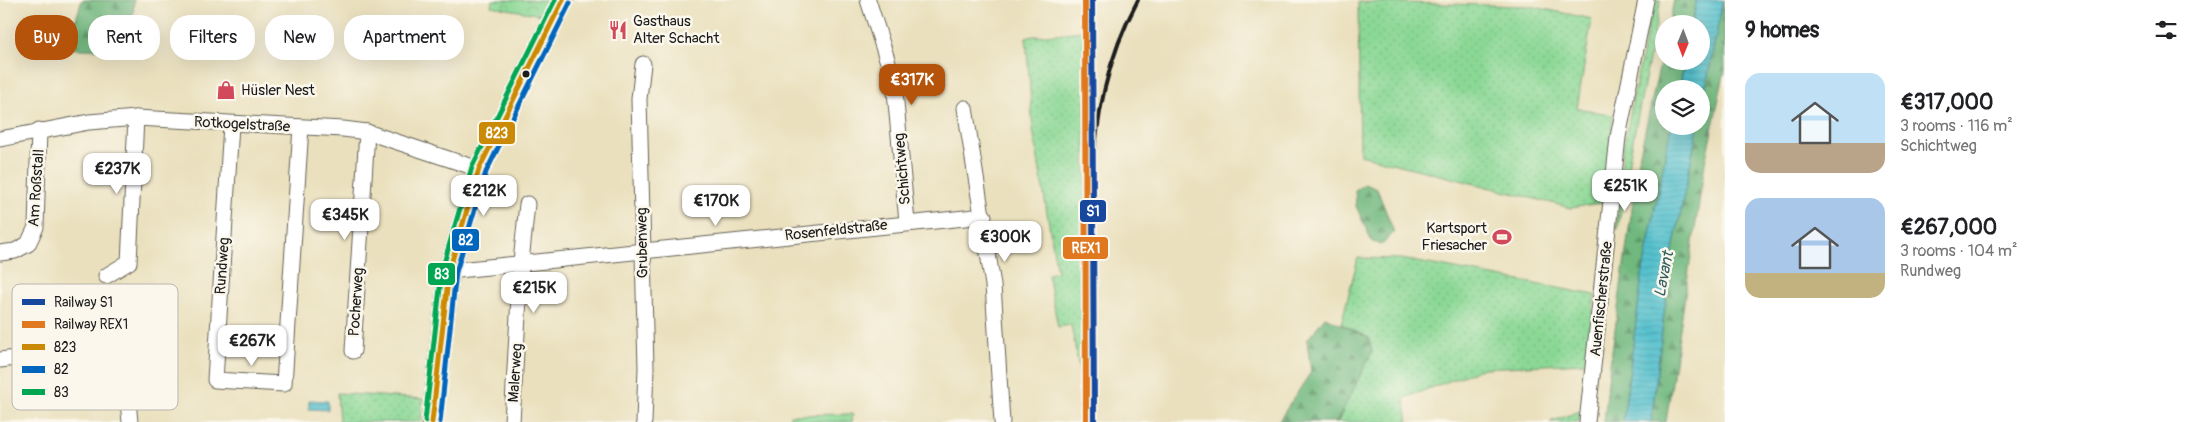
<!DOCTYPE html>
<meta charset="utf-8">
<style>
body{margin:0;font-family:Pangolin,sans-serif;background:#f2f2f2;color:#202124;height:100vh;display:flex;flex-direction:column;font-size:19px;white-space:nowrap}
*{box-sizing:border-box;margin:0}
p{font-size:16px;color:#757577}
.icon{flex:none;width:28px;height:28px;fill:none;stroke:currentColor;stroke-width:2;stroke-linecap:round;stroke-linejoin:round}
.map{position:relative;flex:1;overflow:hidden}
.drawer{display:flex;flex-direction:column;background:#fff;width:475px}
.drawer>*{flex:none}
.hud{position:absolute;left:15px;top:15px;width:475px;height:45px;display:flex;gap:10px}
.needle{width:32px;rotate:181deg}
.tools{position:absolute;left:1655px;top:15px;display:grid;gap:10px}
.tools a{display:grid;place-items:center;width:55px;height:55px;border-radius:50%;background:#fff;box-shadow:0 5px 20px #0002;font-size:25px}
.price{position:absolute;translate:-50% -42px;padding:0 11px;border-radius:10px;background:#fff;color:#222;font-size:16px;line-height:32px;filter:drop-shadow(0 1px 2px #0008)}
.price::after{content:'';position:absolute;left:50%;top:30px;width:15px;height:11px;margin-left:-8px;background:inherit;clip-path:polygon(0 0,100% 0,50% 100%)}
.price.current{background:#b45309;color:#fff}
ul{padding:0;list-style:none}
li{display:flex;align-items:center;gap:15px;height:125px;padding:0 20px}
li span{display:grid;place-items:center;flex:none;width:140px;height:100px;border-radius:15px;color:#555}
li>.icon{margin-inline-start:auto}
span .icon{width:60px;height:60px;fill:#fffc;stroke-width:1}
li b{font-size:21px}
h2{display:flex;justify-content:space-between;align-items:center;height:60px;padding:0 20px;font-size:21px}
.chip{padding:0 18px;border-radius:20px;background:#fff;box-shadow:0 5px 20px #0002;font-size:18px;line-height:45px}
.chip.current{background:#b45309;color:#fff}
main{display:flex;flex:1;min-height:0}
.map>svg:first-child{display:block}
.grass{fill:url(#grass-dots);stroke:#547a58}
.forest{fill:url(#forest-firs);stroke:#466a4d}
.park{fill:url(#park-crowns);stroke:#547a58}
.water{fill:url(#water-rules);stroke:#386e75}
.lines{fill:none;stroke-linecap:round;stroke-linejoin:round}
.street-casing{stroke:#646154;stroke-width:17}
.secondary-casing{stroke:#646154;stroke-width:23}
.street{stroke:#fff;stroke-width:15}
.secondary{stroke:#f7e8c3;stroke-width:21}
.rail{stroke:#1c1c1c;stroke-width:4}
.bus-1-casing{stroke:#fbf7ec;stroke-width:9}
.bus-2-casing{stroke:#fbf7ec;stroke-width:9}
.bus-3-casing{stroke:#fbf7ec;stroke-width:9}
.bus-1{stroke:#cb8a06;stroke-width:5}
.bus-2{stroke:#0065bd;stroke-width:5}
.bus-3{stroke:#00a651;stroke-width:5}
.rail-1-casing{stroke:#fbf7ec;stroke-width:10}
.rail-2-casing{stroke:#fbf7ec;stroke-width:10}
.rail-1{stroke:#17489e;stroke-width:6}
.rail-2{stroke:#df781f;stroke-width:6}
.bus-dot{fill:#1c1c1c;stroke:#fbf7ec;stroke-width:2}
.labels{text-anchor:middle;stroke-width:5;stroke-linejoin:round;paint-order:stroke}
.poi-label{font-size:15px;fill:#1c1c1c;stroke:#fbf7ec;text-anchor:start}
.street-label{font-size:15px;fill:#1c1c1c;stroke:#fbf7ec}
.water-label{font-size:16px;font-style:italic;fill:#335e63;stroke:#fbf7ec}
.key{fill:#fbf7ec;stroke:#b8b5ae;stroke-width:1}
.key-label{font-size:14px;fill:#1c1c1c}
.line-badge{stroke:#fbf7ec;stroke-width:2}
.badge-label{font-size:14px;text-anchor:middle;font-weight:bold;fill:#fff}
</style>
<main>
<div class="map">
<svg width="1725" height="422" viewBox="0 0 1725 422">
<defs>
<pattern id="grass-dots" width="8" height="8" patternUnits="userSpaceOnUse" patternTransform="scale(1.25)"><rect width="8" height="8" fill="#8bd895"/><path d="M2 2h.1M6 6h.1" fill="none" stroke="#77b980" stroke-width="1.8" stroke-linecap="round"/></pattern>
<pattern id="forest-firs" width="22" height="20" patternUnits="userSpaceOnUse" patternTransform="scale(1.25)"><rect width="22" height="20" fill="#70b87e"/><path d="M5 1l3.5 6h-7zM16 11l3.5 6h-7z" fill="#5b9566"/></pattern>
<pattern id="park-crowns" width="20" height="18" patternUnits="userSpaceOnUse" patternTransform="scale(1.25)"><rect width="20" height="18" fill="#8bd895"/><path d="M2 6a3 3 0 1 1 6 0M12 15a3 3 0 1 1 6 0" fill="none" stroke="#77b980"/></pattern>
<pattern id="water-rules" width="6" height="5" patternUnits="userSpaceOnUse" patternTransform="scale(1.25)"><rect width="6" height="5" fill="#55c1ce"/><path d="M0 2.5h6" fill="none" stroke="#49a5b0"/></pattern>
</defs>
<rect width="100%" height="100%" fill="#fbf7ec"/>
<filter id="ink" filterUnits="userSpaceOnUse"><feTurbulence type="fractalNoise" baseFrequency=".02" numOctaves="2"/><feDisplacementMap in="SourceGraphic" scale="10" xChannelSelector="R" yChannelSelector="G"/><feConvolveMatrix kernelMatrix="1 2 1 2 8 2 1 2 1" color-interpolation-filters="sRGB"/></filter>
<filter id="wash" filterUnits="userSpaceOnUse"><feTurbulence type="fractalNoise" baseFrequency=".0096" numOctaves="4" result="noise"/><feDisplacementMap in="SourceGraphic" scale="20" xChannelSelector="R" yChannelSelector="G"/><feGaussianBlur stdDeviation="1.12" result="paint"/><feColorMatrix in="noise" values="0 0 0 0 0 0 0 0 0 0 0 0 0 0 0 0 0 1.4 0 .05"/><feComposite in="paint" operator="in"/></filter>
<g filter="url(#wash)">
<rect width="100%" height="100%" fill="#eae0bd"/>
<g class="grass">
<path d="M1653,0h8l-31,155 -12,74 -2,-1 7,-80z"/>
<path d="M1358,2l172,4 62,13 -15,89 36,7 -7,87 -35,6 -211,-53z"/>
<path d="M1084,31l4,355 -6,-1 -11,-60 -13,2 -9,-47 -1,-6 9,-2 -24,-142 -7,-93z"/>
<path d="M1358,258l44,1 193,36 -9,68 -102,5 -80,30 4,24h-73l4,-2 30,-82 -28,-14z"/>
<path d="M337,393l86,6 -2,23h-82z"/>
<path d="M1580,411l-1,11h-29z"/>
</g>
<g class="forest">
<path d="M82,0h52l-3,50 -104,-2 49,-29z"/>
<path d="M1674,0h23l-5,24h-23z"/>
<path d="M1723,0l2,70 -20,93 -39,259h-15l19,-157 28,-139h3v-16z"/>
<path d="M1664,46v15h21l-6,28h-15v37h7l-29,150 -19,146h-19l5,-50 30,-214z"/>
<path d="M1365,184l12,5 17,43 -11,12 -11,-2 -16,-36 -1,-16z"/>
<path d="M1325,317l44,21 3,14 -34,68 -3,2h-57l33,-50 -4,-32z"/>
</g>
<g class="park">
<path d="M492,0h57l-8,15 -50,-9z"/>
<path d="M853,414l-1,8h-62v-7z"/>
</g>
<g class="water">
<path d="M1697,0h26l-22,110v-21h-22l6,-28h16v-37h-9z"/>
<path d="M1671,126h27l-28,139 -19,157h-28l19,-146z"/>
<path d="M309,400l19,1v9l-19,-1z"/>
</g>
</g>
<g filter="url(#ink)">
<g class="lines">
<g class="street-casing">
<g id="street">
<path d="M868,0l26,81 13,141"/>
<path d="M643,64l-4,35 7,269 -2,54"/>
<path d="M965,108l28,177 9,137"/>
<path d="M231,125l-16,255 69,4 17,-257"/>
<path d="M0,139l89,-17 47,-4 207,11 24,3 112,37"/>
<path d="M0,253l15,-2 13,-7 8,-17 3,-97"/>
<path d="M449,271l535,-55"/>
<path d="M106,276l23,-14 7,-144"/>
<path d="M353,351l14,-219"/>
<path d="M0,360l113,-14 11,14 6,62"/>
<path d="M512,422l9,-160 6,-58"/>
<path d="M1587,422l31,-285 28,-137"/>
</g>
</g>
<g class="secondary-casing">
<path id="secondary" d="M432,422l17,-151 30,-102 84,-169"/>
</g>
<use href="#street" class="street"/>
<use href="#secondary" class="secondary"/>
<path class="rail" d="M1093,183c2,-65 14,-125 45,-183"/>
<g class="bus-1-casing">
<path id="bus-1" d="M432,422l17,-151 30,-102 84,-169"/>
</g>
<g class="bus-2-casing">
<path id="bus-2" d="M440,422l16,-150 30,-100 84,-169"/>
</g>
<g class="bus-3-casing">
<path id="bus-3" d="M425,421l17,-151 30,-103 83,-167"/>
</g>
<use href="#bus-1" class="bus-1"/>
<use href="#bus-2" class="bus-2"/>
<use href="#bus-3" class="bus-3"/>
<g class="rail-1-casing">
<path id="rail-1" d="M1092,0l2,422"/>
</g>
<g class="rail-2-casing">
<path id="rail-2" d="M1085,0l1,422"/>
</g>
<use href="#rail-1" class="rail-1"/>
<use href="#rail-2" class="rail-2"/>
</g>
</g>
<defs>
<g id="restaurant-bare" transform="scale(1.5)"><path d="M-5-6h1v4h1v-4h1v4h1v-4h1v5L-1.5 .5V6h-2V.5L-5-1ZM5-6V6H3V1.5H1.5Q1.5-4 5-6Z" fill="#d1495b" stroke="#fbf7ec" stroke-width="2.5" paint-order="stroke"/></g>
<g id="shop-bare" transform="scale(1.5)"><path d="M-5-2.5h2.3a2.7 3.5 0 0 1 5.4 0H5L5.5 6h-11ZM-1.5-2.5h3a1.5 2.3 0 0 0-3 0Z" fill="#d1495b" stroke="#fbf7ec" stroke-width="2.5" paint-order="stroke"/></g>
<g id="stadium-bare" transform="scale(1.5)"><path d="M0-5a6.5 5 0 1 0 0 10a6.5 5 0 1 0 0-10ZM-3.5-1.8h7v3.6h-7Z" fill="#d1495b" stroke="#fbf7ec" stroke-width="2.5" paint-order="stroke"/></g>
</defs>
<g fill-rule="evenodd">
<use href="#restaurant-bare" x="618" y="30"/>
<use href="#shop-bare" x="226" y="90"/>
<use href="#stadium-bare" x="1502" y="237"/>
</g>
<circle class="bus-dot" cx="526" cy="74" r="4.5"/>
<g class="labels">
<g class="poi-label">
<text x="633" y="26">Gasthaus<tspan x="633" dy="17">Alter Schacht</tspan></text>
<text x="241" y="95">Hüsler Nest</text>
<text x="1487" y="233" text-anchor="end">Kartsport<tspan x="1487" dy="17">Friesacher</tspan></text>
</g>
<g class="street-label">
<text transform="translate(242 124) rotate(3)" y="5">Rotkogelstraße</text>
<text transform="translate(902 169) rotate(-95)" y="5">Schichtweg</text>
<text transform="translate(36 188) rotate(-86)" y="5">Am Roßstall</text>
<text transform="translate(836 230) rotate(-6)" y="5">Rosenfeldstraße</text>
<text transform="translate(642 243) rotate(-91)" y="5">Grubenweg</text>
<text transform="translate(222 266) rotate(-86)" y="5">Rundweg</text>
<text transform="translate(1601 299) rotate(-84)" y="5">Auenfischerstraße</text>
<text transform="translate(356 302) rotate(-86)" y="5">Pocherweg</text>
<text transform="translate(515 373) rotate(-86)" y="5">Malerweg</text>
</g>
<g class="water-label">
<text transform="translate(1663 274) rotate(-79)" y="6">Lavant</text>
</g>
</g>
<rect x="12" y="284" width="166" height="126" rx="8" class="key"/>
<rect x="22" y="299" width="23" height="6" fill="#17489e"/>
<rect x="22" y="321" width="23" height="7" fill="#df781f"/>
<rect x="22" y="344" width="23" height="6" fill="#cb8a06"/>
<rect x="22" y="366" width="23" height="7" fill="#0065bd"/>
<rect x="22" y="389" width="23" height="6" fill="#00a651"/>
<g class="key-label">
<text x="54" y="307">Railway S1</text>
<text x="54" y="329">Railway REX1</text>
<text x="54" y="352">823</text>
<text x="54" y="374">82</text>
<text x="54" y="397">83</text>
</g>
<g class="line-badge">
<rect x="478" y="121" width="38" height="24" rx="5" fill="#cb8a06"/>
<rect x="1079" y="199" width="28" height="24" rx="5" fill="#17489e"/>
<rect x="451" y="228" width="29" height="24" rx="5" fill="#0065bd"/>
<rect x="1062" y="236" width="47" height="24" rx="5" fill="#df781f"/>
<rect x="427" y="262" width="29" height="24" rx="5" fill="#00a651"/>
</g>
<g class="badge-label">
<text x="497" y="138">823</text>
<text x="1093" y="216">S1</text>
<text x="466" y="245">82</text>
<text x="1086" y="253">REX1</text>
<text x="442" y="279">83</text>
</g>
</svg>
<div class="tools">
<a><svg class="needle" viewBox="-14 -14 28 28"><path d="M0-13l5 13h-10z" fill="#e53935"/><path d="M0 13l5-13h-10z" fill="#757577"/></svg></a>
<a><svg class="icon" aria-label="layers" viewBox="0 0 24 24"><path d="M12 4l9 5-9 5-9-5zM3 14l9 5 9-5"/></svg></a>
</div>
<b class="price current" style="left:912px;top:106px">€317K</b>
<b class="price" style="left:117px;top:195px">€237K</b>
<b class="price" style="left:1625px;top:212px">€251K</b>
<b class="price" style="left:484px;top:217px">€212K</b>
<b class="price" style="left:716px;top:227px">€170K</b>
<b class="price" style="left:345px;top:241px">€345K</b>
<b class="price" style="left:1005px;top:263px">€300K</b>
<b class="price" style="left:534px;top:314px">€215K</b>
<b class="price" style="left:252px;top:367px">€267K</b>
<div class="hud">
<a class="chip current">Buy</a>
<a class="chip">Rent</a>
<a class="chip">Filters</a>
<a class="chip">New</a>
<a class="chip">Apartment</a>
</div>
</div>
<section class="drawer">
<h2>9 homes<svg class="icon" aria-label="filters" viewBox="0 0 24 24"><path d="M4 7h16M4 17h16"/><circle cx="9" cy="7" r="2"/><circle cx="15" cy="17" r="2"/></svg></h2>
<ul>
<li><span style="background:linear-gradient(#bfe0f5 70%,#b9a48a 0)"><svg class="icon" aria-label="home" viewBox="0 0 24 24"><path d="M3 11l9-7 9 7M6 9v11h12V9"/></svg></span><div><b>€317,000</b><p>3 rooms · 116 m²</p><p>Schichtweg</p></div></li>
<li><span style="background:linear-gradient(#a9c7e8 75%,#c2b280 0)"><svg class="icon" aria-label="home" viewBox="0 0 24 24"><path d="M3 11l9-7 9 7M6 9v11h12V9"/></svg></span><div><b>€267,000</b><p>3 rooms · 104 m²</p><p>Rundweg</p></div></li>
</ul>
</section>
</main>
